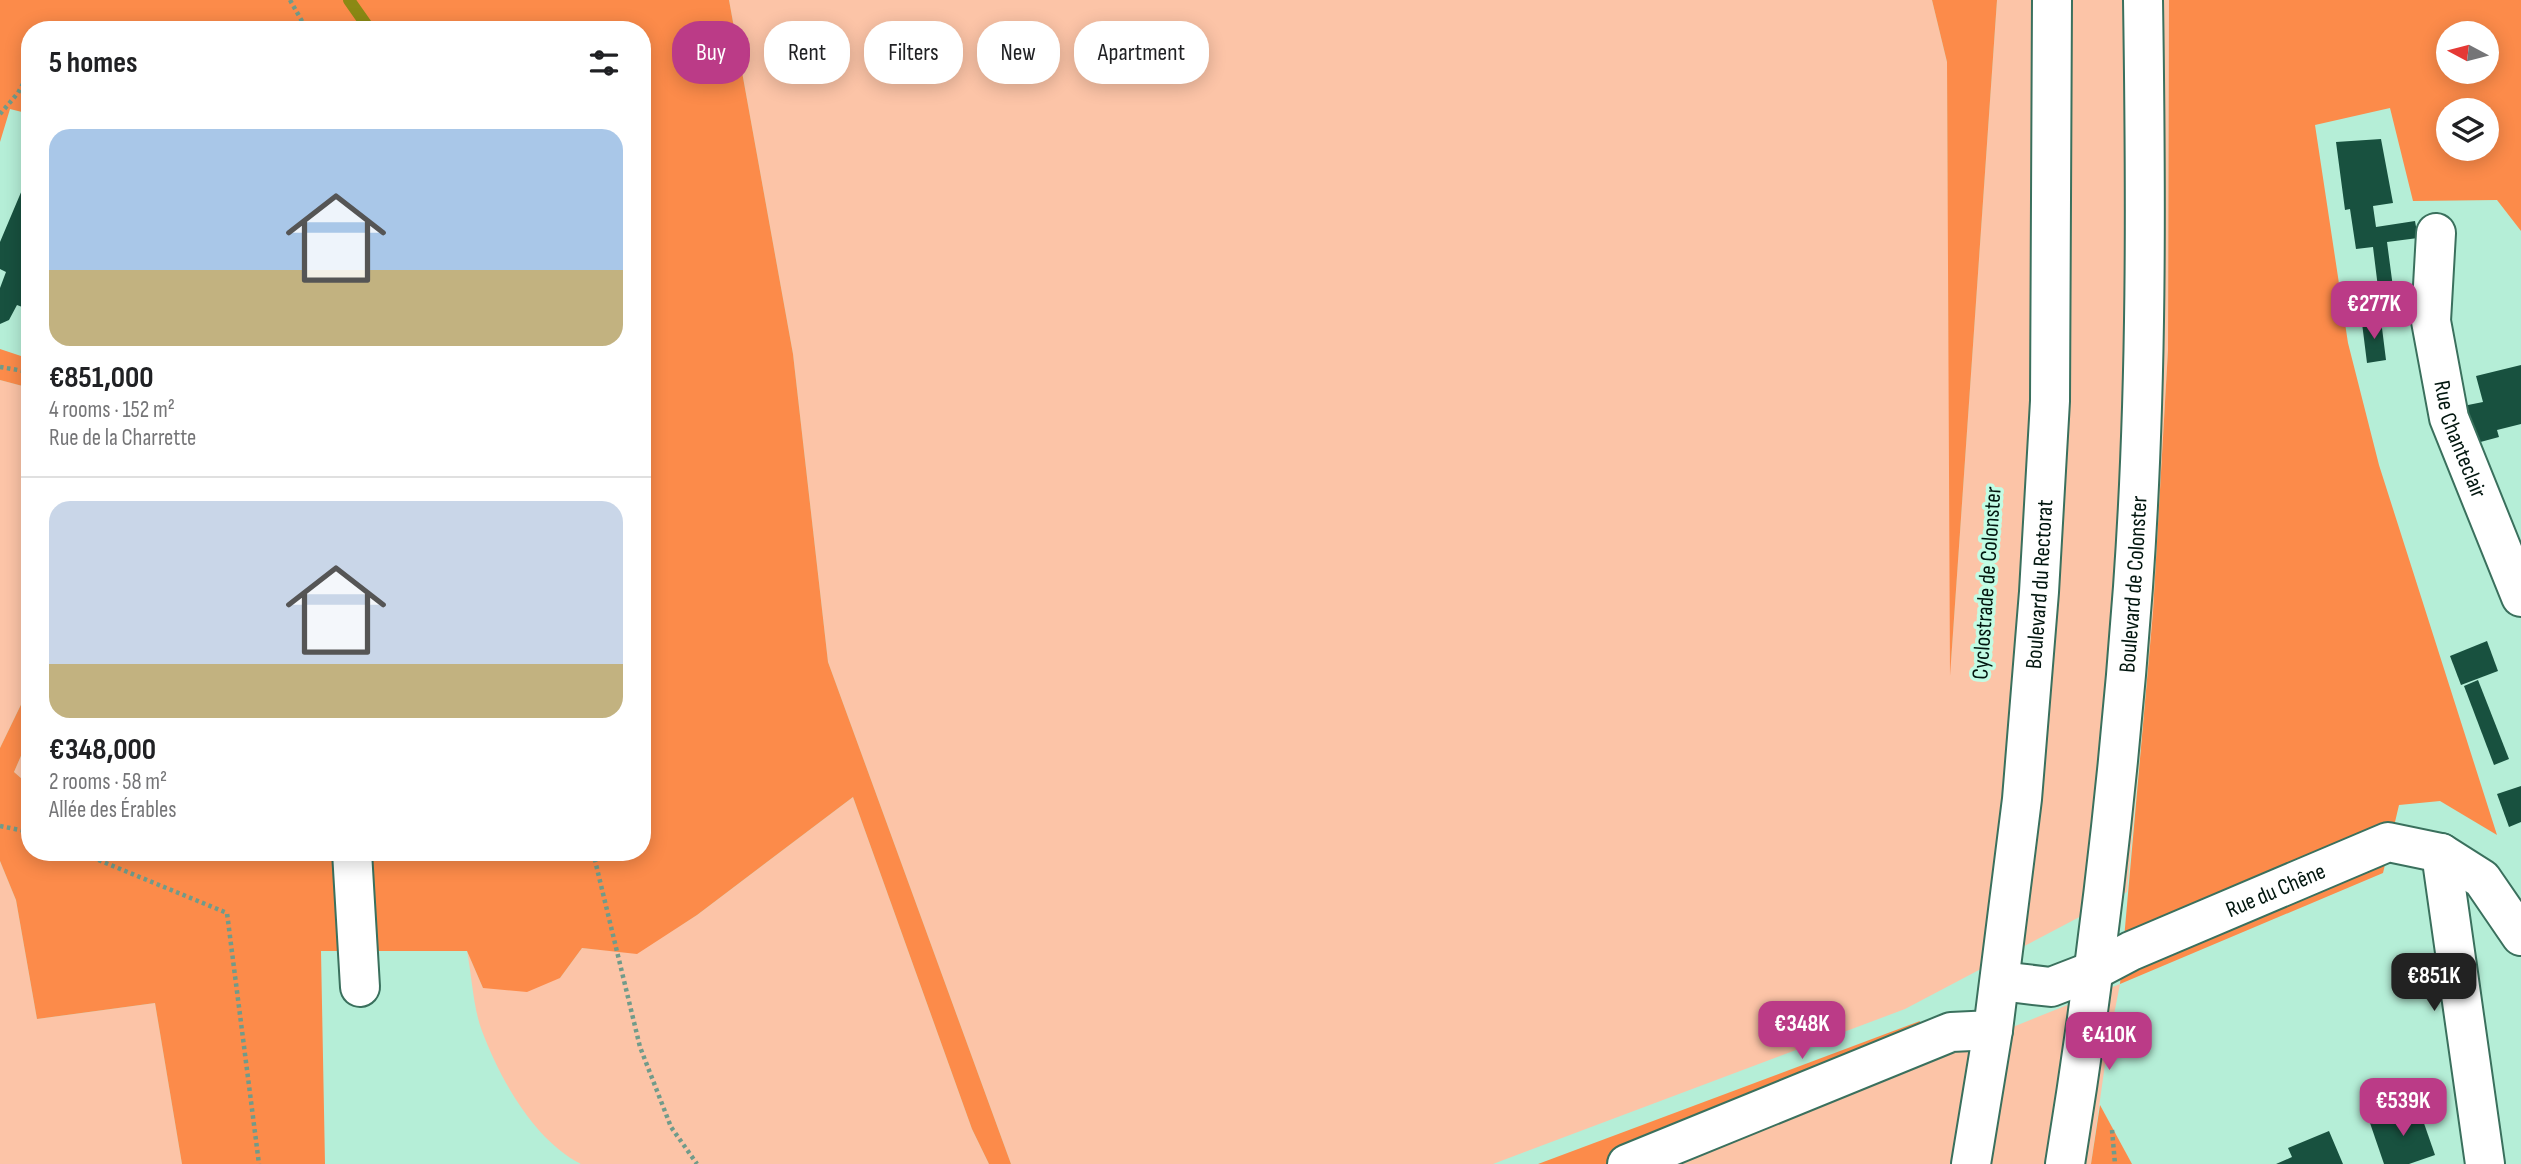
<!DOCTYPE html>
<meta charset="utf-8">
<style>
body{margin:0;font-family:"Sofia Sans Condensed",sans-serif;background:#f6f6f6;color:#202124;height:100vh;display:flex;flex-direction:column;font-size:26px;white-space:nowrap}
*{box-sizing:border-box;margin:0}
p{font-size:23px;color:#757577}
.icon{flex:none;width:38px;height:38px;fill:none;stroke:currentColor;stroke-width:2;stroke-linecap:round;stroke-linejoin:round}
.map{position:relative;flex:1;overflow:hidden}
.panel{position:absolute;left:21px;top:21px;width:630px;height:840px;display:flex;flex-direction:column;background:#fff;border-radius:28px;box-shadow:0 4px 18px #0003}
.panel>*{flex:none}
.banner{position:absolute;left:672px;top:21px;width:665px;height:63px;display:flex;gap:14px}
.needle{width:46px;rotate:277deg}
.fabs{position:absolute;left:2436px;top:21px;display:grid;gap:14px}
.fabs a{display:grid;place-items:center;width:63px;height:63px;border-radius:50%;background:#fff;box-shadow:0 4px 18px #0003;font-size:35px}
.price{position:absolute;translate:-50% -60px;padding:0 16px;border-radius:14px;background:#bb3b87;color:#fff;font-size:23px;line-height:46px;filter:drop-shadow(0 2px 4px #0008)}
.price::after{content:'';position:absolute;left:50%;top:42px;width:21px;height:16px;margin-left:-10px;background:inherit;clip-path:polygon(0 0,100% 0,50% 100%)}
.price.on{background:#222;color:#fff}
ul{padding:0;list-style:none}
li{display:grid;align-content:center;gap:14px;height:371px;padding:0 28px}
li+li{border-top:2px solid #e0e0e0}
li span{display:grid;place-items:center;height:217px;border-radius:21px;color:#555}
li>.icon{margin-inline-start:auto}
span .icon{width:126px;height:126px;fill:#fffc;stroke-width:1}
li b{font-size:30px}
h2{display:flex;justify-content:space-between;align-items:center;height:84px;padding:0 28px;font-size:30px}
.pill{padding:0 24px;border-radius:28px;background:#fff;box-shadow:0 4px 18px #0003;font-size:24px;line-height:63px}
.pill.on{background:#bb3b87;color:#fff}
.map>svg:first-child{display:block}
.green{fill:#fcc4a7}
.forest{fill:#fc8b4a;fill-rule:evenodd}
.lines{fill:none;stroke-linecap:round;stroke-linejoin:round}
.stream{stroke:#8b8914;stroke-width:12}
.building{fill:#18513f}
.minor-casing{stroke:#3a705d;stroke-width:42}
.major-casing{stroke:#3a705d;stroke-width:42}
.path{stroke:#709b8a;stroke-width:4.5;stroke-dasharray:3.5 3.5;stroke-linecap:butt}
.minor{stroke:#fff;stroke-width:38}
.major{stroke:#fff;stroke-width:38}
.labels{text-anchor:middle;stroke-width:7;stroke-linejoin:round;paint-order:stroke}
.street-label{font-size:23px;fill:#02160f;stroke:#c2fce4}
</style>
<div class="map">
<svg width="2521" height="1164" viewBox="0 0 2521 1164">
<rect width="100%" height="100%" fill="#b5eed7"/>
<g class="green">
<path d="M729,0h1203l15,62 4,599 46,-661h172l-1,350 -15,262 -26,280 -222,117 -412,155h-482l-183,-502 -35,-308z"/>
<path d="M0,380l30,8v298l-30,62z"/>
<path d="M30,735l-1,45 1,6 -16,-14z"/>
<path d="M853,797l119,332 17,35h-408c-47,-24 -81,-85 -99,-133 -9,-24 -10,-54 -15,-80l16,37 77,-10 22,-30 55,5 60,-38z"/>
<path d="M0,861l16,39 21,119 118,-16 27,161h-182z"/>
<path d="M2120,984l-13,66 -16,114h-409l223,-94z"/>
</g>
<g class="forest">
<path d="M0,0h729l64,354 35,308 183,502h-22l-17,-35 -119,-332 -156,118 -60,39 -55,-6 -22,30 -33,14 -44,-4 -16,-37h-146l4,213h-143l-27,-161 -118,16 -21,-119 -16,-39v-113l30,-62v49l-16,37 16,14v66h612v-822h-612v84l-20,-5 -10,33z"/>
<path d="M1932,0h65l-47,676 -3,-614z"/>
<path d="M2169,0h352v231l-24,-31 -84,1 -23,-93 -75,17 33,218 31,122 118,370 -57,-34 -41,4 -16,68 -263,111 33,-372 15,-262zM2448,33h39v39h-39zM2448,110h39v39h-39z"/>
<path d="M0,349l30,10v29l-30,-8z"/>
<path d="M1920,1021l-12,46 -231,97h-139z"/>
<path d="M2100,1105l32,59h-41z"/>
</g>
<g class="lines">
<path class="stream" d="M349,0l21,30"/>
</g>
<g class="building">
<path d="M2381,139l12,64 -20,3 3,21 39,-6 3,17 -31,4 9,68 -15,2 -8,-65 -17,2 -6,-40 -5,1 -9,-68z"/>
<path d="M30,171v139l-13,-5 -8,15 -9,4v-36l6,-16 -6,-3v-27z"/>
<path d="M2381,320l5,40 -19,3 -5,-40z"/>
<path d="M2521,365v59l-24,6 2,7 -26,7 -10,-38 20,-4 -7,-26z"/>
<path d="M2487,641l11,30 -37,14 -11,-29z"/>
<path d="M2478,680l31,79 -15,6 -30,-79z"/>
<path d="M2521,786v36l-12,5 -12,-33z"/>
<path d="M2418,1106l17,49 -26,9h-25l-14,-41z"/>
<path d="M2329,1131l14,33h-67l16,-7 -4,-9z"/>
</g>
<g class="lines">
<g class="minor-casing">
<g id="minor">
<path id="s1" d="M2436,233l-5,88 18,97 72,179"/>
<path d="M352,852l8,135"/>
<path d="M2441,853l44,311"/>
<path id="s2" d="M2000,981l51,6 44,-17 36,-19 257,-109 53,11 41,26 39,57"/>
<path d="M1627,1164l324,-132 42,-2"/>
<path id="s3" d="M2065,1164c31,-191 54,-384 68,-577 14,-195 13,-391 10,-587"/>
</g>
</g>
<g class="major-casing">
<g id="major">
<path id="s4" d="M1971,1164l22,-134 29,-231 17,-207 11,-191 2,-401"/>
</g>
</g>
<g class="path">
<path d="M290,0l17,30"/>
<path d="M0,114l18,-21 12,-22"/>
<path d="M0,367l30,5"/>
<path d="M0,826l30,6"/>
<path d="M79,852l148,61 32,251"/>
<path d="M593,852l47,195 31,80 26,37"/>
<path d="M2112,1130l3,34"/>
</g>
<use href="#minor" class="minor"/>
<use href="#major" class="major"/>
</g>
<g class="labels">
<g class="street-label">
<text dy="8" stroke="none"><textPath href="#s1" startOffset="210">Rue Chanteclair</textPath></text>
<text transform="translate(1986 583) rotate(-86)" y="8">Cyclostrade de Colonster</text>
<text dy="8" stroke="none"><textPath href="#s4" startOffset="584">Boulevard du Rectorat</textPath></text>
<text dy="8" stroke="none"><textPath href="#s3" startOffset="584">Boulevard de Colonster</textPath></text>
<text dy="8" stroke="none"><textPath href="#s2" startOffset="296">Rue du Chêne</textPath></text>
</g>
</g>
</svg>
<div class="fabs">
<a><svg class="needle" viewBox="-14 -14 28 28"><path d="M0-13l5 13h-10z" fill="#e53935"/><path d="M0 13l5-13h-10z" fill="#757577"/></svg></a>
<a><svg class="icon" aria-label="layers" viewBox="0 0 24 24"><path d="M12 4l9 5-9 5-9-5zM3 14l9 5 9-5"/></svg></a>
</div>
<b class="price" style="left:2374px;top:341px">€277K</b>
<b class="price on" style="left:2434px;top:1013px">€851K</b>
<b class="price" style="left:1802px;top:1061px">€348K</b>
<b class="price" style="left:2109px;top:1072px">€410K</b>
<b class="price" style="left:2403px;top:1138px">€539K</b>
<div class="banner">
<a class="pill on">Buy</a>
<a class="pill">Rent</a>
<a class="pill">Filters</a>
<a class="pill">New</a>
<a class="pill">Apartment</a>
</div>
<section class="panel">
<h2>5 homes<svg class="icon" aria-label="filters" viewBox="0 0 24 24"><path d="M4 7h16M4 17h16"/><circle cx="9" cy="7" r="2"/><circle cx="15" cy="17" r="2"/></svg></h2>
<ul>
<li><span style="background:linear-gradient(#a9c7e8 65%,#c2b280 0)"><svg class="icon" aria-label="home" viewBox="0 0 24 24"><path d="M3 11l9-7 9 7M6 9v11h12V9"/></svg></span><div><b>€851,000</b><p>4 rooms · 152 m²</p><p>Rue de la Charrette</p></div></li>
<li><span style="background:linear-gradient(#c9d6e8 75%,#c2b280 0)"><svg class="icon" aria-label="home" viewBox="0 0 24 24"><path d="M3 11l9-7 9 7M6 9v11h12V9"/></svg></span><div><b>€348,000</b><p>2 rooms · 58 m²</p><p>Allée des Érables</p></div></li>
</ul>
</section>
</div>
